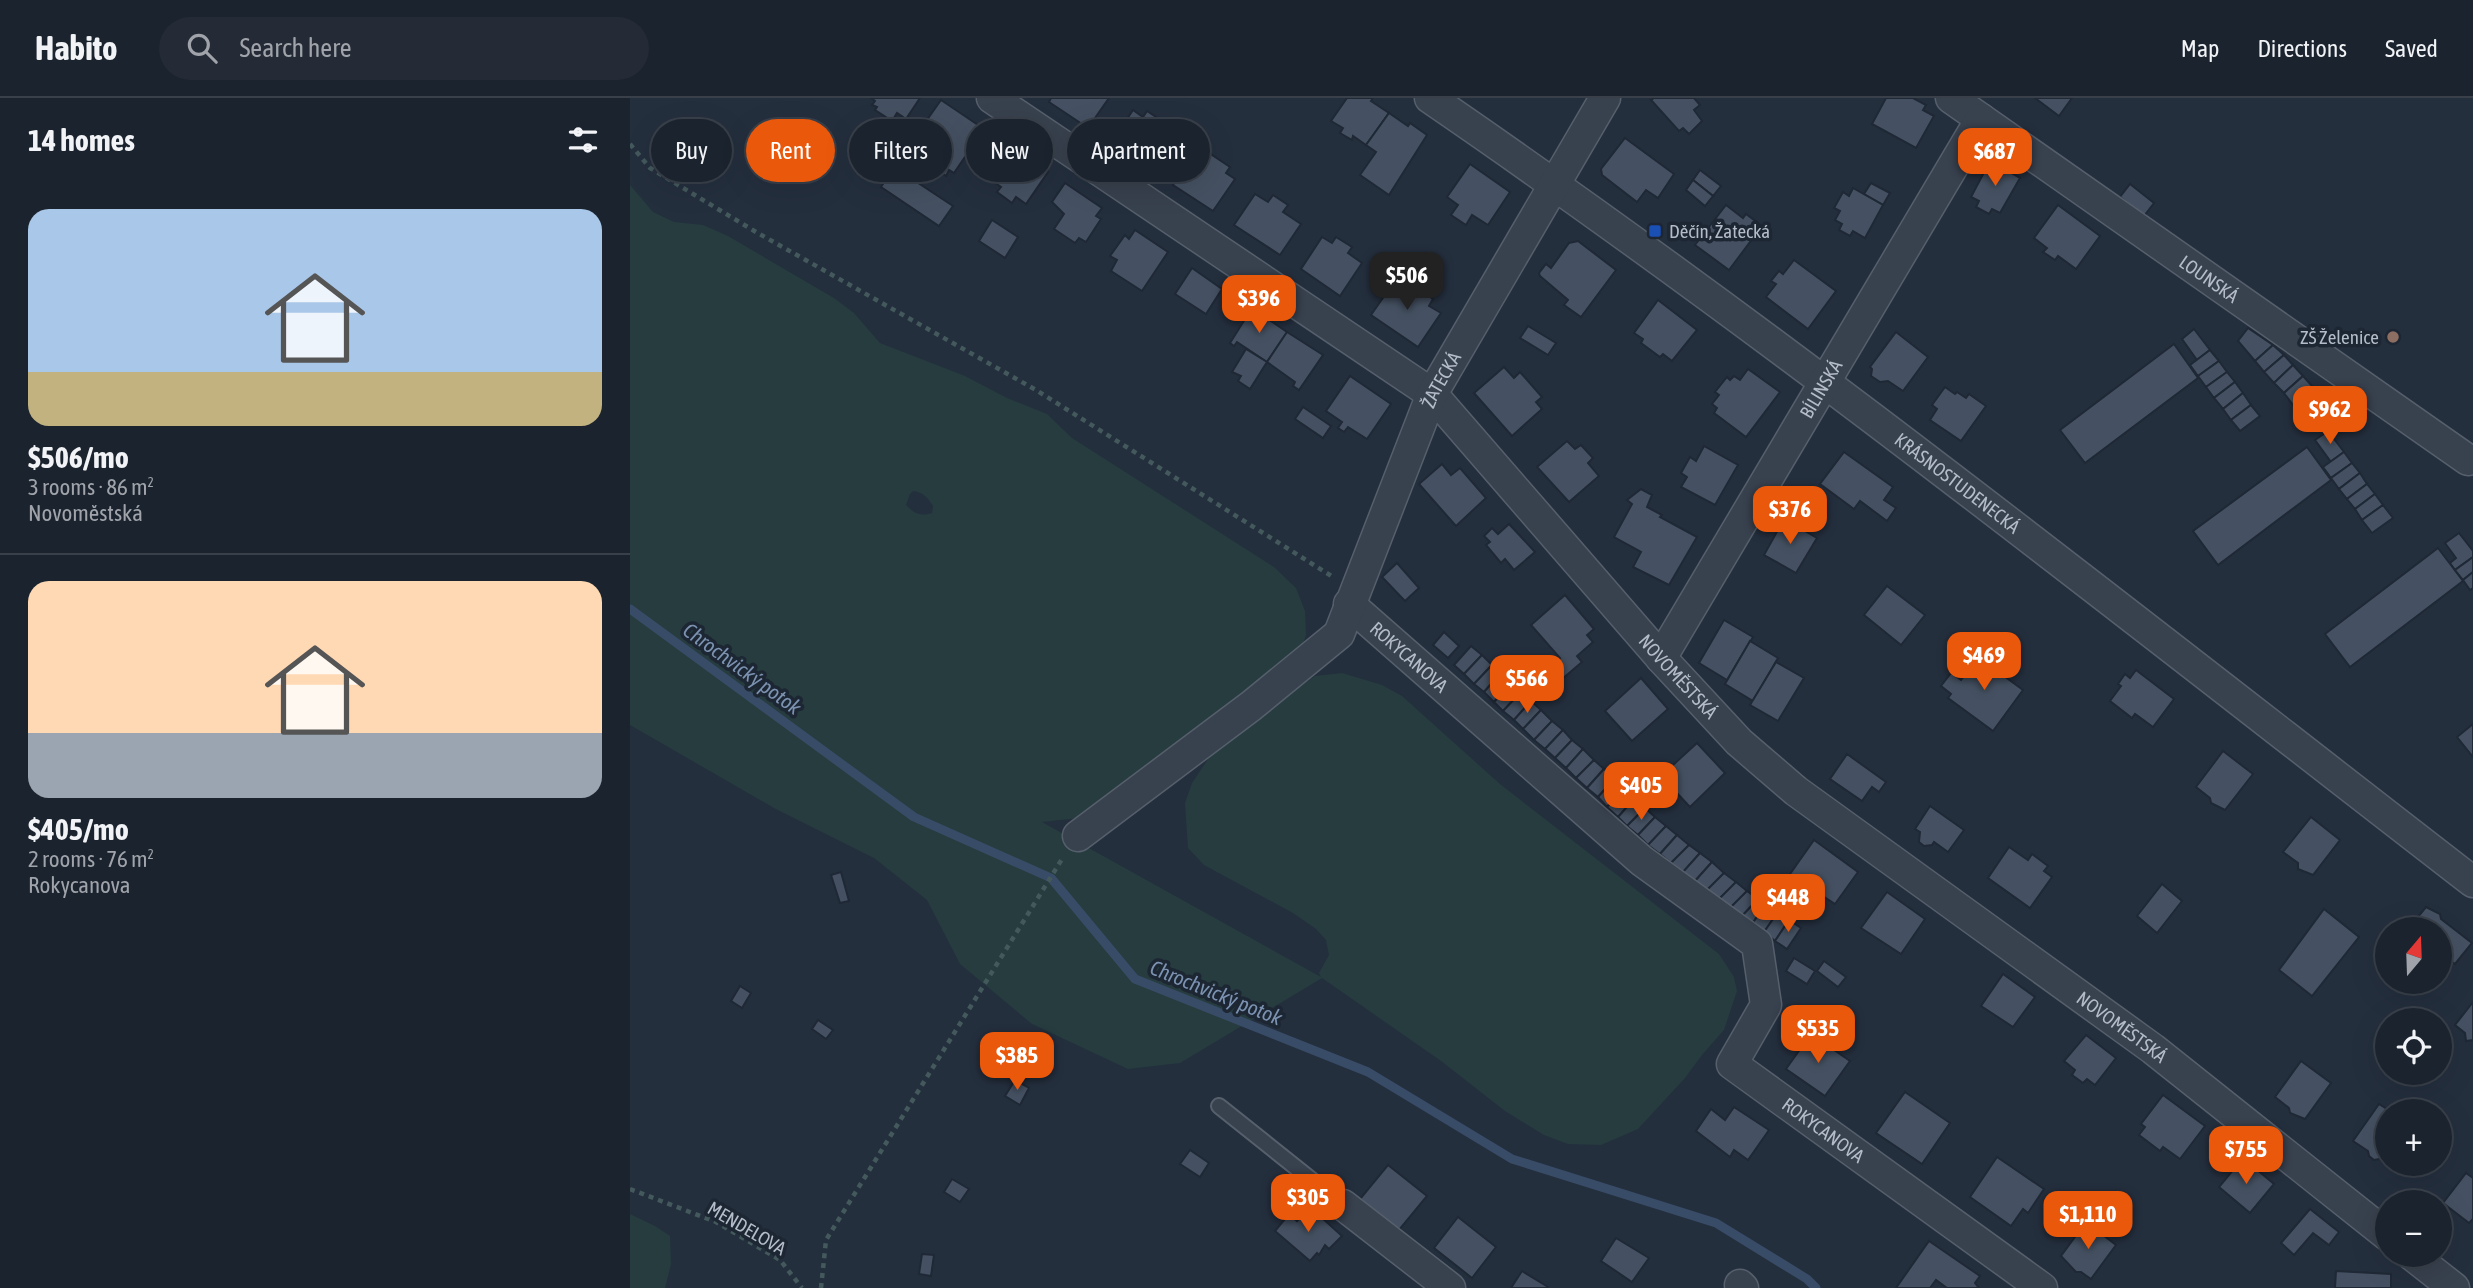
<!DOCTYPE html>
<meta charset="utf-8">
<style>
body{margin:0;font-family:"Asap Condensed",sans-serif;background:#242b36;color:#f1f3f6;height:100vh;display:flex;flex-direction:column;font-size:26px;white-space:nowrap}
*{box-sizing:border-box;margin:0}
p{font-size:23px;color:#a0a4aa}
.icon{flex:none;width:38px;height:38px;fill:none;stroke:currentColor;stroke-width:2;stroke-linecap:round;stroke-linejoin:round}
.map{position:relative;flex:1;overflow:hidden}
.panel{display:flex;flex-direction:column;background:#1b232e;width:630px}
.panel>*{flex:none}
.hud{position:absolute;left:21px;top:21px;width:665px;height:63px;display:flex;gap:14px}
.needle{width:46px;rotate:19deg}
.fabs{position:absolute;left:1745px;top:819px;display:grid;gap:14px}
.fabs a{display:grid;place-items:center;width:77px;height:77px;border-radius:50%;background:#1b232e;box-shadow:0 7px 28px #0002,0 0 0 2px #39404a;font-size:35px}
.price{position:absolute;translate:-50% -60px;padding:0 16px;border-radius:14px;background:#ea580c;color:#fff;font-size:23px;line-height:46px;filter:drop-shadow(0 2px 4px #0008)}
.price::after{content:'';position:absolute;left:50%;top:42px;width:21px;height:16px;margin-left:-10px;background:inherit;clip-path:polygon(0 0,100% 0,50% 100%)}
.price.current{background:#222;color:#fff}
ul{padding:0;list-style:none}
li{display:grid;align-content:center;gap:14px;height:371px;padding:0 28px}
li+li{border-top:2px solid #39404a}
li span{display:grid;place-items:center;height:217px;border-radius:21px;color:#555}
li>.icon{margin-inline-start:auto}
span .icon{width:126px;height:126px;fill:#fffc;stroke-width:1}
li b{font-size:30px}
h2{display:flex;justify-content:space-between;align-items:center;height:84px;padding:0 28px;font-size:30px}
.chip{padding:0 24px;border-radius:32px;background:#1b232e;box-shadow:0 7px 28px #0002,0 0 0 2px #39404a;font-size:24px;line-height:63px}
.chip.current{background:#ea580c;color:#fff}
header{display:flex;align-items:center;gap:42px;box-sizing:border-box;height:98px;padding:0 35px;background:#1b232e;border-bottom:2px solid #39404a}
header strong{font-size:33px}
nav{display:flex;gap:38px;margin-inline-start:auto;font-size:24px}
.search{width:490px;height:63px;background:#242b36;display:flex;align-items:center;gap:18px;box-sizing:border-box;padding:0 24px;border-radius:38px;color:#a0a4aa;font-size:26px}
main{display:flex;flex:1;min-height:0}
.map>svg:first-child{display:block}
.green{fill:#263c3f;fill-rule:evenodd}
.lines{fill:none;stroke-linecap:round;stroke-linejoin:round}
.stream{stroke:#394c67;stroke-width:9}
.building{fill:#455162;stroke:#1f2835;stroke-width:2}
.service-casing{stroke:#565f6c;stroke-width:18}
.minor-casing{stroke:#565f6c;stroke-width:33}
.path{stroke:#44595c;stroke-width:4.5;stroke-dasharray:5 5;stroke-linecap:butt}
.service{stroke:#38414e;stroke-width:14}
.minor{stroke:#38414e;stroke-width:30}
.transit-dot{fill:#1a4fb4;stroke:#1d2633;stroke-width:2.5}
.education-dot{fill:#8d6e63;stroke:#1d2633;stroke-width:2.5}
.labels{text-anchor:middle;stroke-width:7;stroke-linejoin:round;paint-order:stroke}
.poi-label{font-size:19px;fill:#b4bcc9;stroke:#1d2633;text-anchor:start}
.street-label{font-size:19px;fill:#b4bcc9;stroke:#1d2633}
.water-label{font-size:21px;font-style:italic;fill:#7c92b1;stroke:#1d2633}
</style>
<header>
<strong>Habito</strong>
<div class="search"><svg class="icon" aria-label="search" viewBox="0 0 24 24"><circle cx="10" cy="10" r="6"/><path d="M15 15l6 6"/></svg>Search here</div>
<nav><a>Map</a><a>Directions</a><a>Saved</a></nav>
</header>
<main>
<section class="panel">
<h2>14 homes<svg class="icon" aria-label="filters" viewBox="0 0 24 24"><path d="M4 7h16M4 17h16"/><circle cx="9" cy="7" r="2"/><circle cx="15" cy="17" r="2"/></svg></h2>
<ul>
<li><span style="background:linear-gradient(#a9c7e8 75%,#c2b280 0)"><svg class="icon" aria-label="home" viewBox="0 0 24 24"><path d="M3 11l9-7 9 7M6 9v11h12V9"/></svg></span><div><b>$506/mo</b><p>3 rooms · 86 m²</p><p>Novoměstská</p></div></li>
<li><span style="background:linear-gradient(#ffd9b3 70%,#9aa5b1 0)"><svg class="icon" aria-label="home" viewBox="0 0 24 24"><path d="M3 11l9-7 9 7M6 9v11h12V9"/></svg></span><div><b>$405/mo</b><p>2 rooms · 76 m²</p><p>Rokycanova</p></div></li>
</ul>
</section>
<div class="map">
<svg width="1843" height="1190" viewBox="0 0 1843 1190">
<rect width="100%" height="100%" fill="#242f3e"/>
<g class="green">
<path d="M0,87l23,27 21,10 29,3 25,11 106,62 20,15 26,30 85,33 42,22 40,16 25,24 202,129 22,21 9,23 1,24 -3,9 -84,73 -140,101 -37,4 279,155 -2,-4 10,-18 -3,-15 -10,-11 -23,-16 -89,-48 -16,-17 -3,-45 7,-20 16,-24 39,-35 68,-48 27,-3 40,12 20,11 98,88 219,170 15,23 3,14 -13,39 -22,25 -17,23 -47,51 -37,16 -33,-1 -24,-9 -39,-24 -64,-50 -119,-83 -142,85 -52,6 -96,-45 -72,-60 -33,-64 -53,-42 -100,-50 -144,-83zM283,393c10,1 15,7 20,15l-1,7c-12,4 -18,0 -26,-8l4,-11z"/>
<path d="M0,1116l25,12 15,10 1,28 -6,24h-35z"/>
</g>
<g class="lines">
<path class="stream" d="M0,511l284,208 137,61 84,101 233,93 144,87 204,64 91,56 9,9"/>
</g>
<g class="building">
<path d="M241,0h49l-14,21 -9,-6 -5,8 -17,-11 2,-3 -5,-2 3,-4z"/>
<path d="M421,0h58l-21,30 -39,-26z"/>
<path d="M717,0h26l-2,3 18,12 -23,32 -13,-9 -1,4 -12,-7 3,-5 -12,-7z"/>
<path d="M1024,0h40l6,7 -6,5 8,11 -13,13 -6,-6 -4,3 -28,-31z"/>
<path d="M1256,0h27l13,7 -3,5 11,6 -18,32 -44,-24z"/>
<path d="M1405,0h37l-13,18z"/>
<path d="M311,2l43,29 -30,44 -5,-3 -3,6 -10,-7 4,-5 -30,-20z"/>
<path d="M503,12l10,7 4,-6 15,10 -4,6 15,9 -22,34 -40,-27z"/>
<path d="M759,15l19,13 2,-3 17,12 -38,60 -29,-20 16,-23 -10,-7z"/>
<path d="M995,40l49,36 -16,24 -12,-8 -9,12 -35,-27 -1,-6z"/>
<path d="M379,47l39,27 -22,32 -10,-7 -4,6 -15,-11 4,-5 -14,-10z"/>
<path d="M565,54l10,7 4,-6 21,14 -4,6 9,6 -22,32 -40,-26z"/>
<path d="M1360,63l30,17 -20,35 -8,-4 -3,5 -13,-7 3,-6 -8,-4z"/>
<path d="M840,66l40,28 -22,33 -16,-10 -6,10 -15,-10 7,-10 -11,-8z"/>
<path d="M264,69l59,39 -14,20 -58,-39z"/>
<path d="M1070,72l21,16 -8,10 -20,-16z"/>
<path d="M1063,82l20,16 -8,10 -19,-16z"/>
<path d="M435,85l37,25 -6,8 5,3 -15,23 -7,-4 -4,5 -21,-14 10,-15 -12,-12z"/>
<path d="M1241,85l19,10 -7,12 -19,-11z"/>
<path d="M1500,86l24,19 -10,13 -24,-19z"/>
<path d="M1223,90l30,17 -18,33 -12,-7 -3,5 -11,-6 3,-6 -7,-4 5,-9 -6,-3 9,-16 6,4z"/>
<path d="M625,96l13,8 5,-7 15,10 -5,7 18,12 -21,31 -46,-30z"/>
<path d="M1096,107l17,13 3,-4 16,12 -33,44 -34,-25z"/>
<path d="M1428,107l42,31 -24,33 -18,-13 -3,4 -12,-8 4,-4 -13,-10z"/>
<path d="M362,122l26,17 -13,21 -26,-17z"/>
<path d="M505,132l33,22 -26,39 -31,-20 6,-11 -7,-4 15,-21 4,4z"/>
<path d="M692,139l10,6 4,-6 16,10 -4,6 14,10 -22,33 -39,-27z"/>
<path d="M948,143l38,29 -35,47 -17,-12 4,-5 -28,-24 -1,-3 7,-9 5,4 18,-25z"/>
<path d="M1164,162l42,31 -28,38 -42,-32 10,-13 -5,-3 8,-10 4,3z"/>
<path d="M562,170l30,21 -16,25 -31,-20z"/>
<path d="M776,183l27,18 -4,7 12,7 -23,34 -47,-32 23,-33 8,5z"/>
<path d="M1028,202l39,30 -25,31 -9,-7 -3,3 -19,-14 2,-4 -9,-6z"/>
<path d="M622,210l35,24 -20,30 -30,-20 -3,4 -4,-3z"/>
<path d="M898,228l28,17 -8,12 -28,-17z"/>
<path d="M1618,230l25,17 -18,16 -17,-20z"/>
<path d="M1564,231l16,21 -13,10 -15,-21z"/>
<path d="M657,234l36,23 -24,35 -6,-4 2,-4 -28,-20z"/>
<path d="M1266,234l32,25 -25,34 -15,-10 -8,1 -9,-6 1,-7 -2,-2z"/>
<path d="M1544,246l24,34 -113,85 -25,-33z"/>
<path d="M1643,247l11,10 -20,17 -9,-11z"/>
<path d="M616,251l21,13 -17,27 -12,-8 3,-5 -9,-4z"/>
<path d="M1580,252l9,11 -21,15 -8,-11z"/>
<path d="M1654,257l9,10 -19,18 -10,-11z"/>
<path d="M1589,263l8,11 -21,15 -8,-11z"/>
<path d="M1663,267l10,11 -19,17 -10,-10z"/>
<path d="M874,269l10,11 6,-6 22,25 -6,5 6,7 -30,27 -38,-43z"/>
<path d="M1118,271l32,23 -34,45 -32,-24 3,-5 -5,-4 7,-9 -4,-3 12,-15 3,3 4,-4 6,4z"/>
<path d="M1597,274l8,10 -21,16 -8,-11z"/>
<path d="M720,278l41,28 -24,35 -19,-12 -4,5 -6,-4 4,-6 -16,-11z"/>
<path d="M1673,278l10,11 -20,18 -9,-12z"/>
<path d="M1605,284l8,11 -20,16 -9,-11z"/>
<path d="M1315,289l10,7 2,-2 9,6 3,-4 17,12 -25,35 -31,-21 7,-11 -5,-4z"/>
<path d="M1613,295l8,12 -20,15 -8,-11z"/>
<path d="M1621,307l9,11 -20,15 -9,-11z"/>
<path d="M673,309l28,19 -8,12 -28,-19z"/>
<path d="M1698,333l16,21 -13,10 -16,-22z"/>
<path d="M937,343l8,8 6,-4 12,13 -5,5 11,13 -30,26 -32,-35z"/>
<path d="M1074,348l34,19 -23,40 -34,-18 6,-10 -6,-4 9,-16 6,4z"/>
<path d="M1677,349l24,33 -113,85 -25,-34z"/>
<path d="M1214,354l49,35 -9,13 12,8 -9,13 -27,-20 -6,8 -34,-25z"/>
<path d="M1714,354l8,11 -21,15 -8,-11z"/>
<path d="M1722,365l8,10 -21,16 -8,-11z"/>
<path d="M812,366l9,11 9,-7 26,30 -30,28 -37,-42z"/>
<path d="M1730,375l7,11 -20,15 -8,-10z"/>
<path d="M1737,386l8,10 -20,15 -8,-10z"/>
<path d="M1011,391l11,6 -5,12 15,8 -2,2 37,20 -28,48 -36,-18 8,-15 -27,-15 18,-33 -5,-4z"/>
<path d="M1745,396l8,11 -21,15 -7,-11z"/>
<path d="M1753,407l10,13 -21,15 -10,-13z"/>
<path d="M1154,421l33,19 -21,35 -32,-18z"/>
<path d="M879,426l26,28 -21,18 -9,-11 -4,4 -15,-18 4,-3 -6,-6 8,-8 6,6z"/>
<path d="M1829,435l14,18v6l-18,13 -5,-7 6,-5 -11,-15z"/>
<path d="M1808,450l25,33 -113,86 -25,-33z"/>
<path d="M1843,459v15l-10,8 -8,-10z"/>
<path d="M767,465l22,25 -14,13 -23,-24z"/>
<path d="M1843,474v16l-3,2 -7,-10z"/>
<path d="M1257,488l38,29 -24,30 -37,-30z"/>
<path d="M935,497l29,34 -7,6 6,7 -16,14 5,6 -21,18 -11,-14 10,-8 -29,-33z"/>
<path d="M1094,522l29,17 -26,43 -28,-17z"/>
<path d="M814,534l15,14 -11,12 -15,-13z"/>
<path d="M1120,543l28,17 -25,43 -28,-17z"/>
<path d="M841,548l11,9 -18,19 -10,-9z"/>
<path d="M852,557l10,10 -18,19 -10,-10z"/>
<path d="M1349,559l12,9 6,-8 9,7 -6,8 23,17 -30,41 -45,-33 3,-4 -10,-8 10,-13 10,7z"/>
<path d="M1146,564l28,16 -26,43 -28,-16z"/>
<path d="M862,567l9,8 -17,19 -10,-8z"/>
<path d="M1506,572l38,29 -21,28 -18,-13 -3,4 -22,-17 11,-15 -3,-2 7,-10 5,4z"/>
<path d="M871,575l10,10 -17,19 -10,-10z"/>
<path d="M1011,580l27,31 -36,32 -27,-30z"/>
<path d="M881,585l10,9 -18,19 -9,-9z"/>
<path d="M891,594l10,9 -17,19 -11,-9z"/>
<path d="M901,603l10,9 -18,19 -9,-9z"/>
<path d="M911,612l11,11 -18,19 -11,-11z"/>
<path d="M922,623l11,9 -18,19 -11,-9z"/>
<path d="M1843,626v33l-16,-20z"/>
<path d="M933,632l9,10 -17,18 -10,-9z"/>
<path d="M942,642l11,9 -17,19 -11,-10z"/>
<path d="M1067,645l28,30 -35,34 -29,-31z"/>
<path d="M953,651l11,11 -18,18 -10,-10z"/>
<path d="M1593,653l30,23 -28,36 -14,-7 -1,-5 -14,-11z"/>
<path d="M1217,656l39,28 -7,10 -7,-5 -10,14 -32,-22z"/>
<path d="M964,662l10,9 -17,19 -11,-10z"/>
<path d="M974,671l11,9 -17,19 -11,-9z"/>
<path d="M985,680l10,10 -18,19 -9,-10z"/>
<path d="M995,690l10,10 -17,19 -11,-10z"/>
<path d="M1005,700l10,10 -18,18 -9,-9z"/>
<path d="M1300,708l34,24 -16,22 -14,-10 -2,3 -8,1 -5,-4 1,-10 -5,-3z"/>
<path d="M1015,710l10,9 -17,18 -11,-9z"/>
<path d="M1025,719l11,9 -18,19 -10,-10z"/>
<path d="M1681,719l29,23 -27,35 -15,-6v-6l-15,-11z"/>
<path d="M1036,728l11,9 -17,19 -12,-9z"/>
<path d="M1047,737l12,10 -18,18 -11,-9z"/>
<path d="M1184,742l44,32 -23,32 -11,-7 -5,8 -20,-14 -2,3 -14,-10z"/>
<path d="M1059,747l11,8 -17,19 -12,-9z"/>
<path d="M1379,749l19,13 4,-6 16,12 -4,5 8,6 -22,31 -42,-30z"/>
<path d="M1070,755l12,9 -17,19 -12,-9z"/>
<path d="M1082,764l12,11 -18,18 -11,-10z"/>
<path d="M211,774l8,29 -9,2 -9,-28z"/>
<path d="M1094,775l12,9 -18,18 -12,-9z"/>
<path d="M1106,784l11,9 -17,17 -12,-8z"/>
<path d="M1532,786l20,17 -25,32 -20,-17z"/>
<path d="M1117,793l11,8 -17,18 -11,-9z"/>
<path d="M1257,794l38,27 -24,35 -40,-26z"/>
<path d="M1128,801l8,5 -14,20 -11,-7z"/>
<path d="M1136,806l12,8 -14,20 -12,-8z"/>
<path d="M1796,809l14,7 1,5 31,24 -17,21 -15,-11v-24h-32z"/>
<path d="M1694,811l35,28 -47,59 -33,-26z"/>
<path d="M1148,814l11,8 -14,21 -11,-9z"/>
<path d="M1159,822l12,8 -14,21 -12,-8z"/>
<path d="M1164,860l21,13 -8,13 -21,-13z"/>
<path d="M1194,863l22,16 -8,10 -21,-16z"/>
<path d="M1373,876l32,23 -22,30 -32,-21z"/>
<path d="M110,888l11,7 -9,15 -11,-7z"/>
<path d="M1843,904v38l-7,1 -1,-8 -10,-8z"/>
<path d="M188,922l15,10 -7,9 -14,-10z"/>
<path d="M1181,936l39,27 -25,35 -39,-27z"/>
<path d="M1456,937l30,23 -21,27 -8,-6 -4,4 -11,-8 3,-5 -11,-9z"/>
<path d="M1671,963l30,22 -26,36 -15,-6 -1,-5 -14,-11z"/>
<path d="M385,982l14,8 -9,17 -15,-9z"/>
<path d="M1275,994l45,31 -28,41 -46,-31z"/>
<path d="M1533,997l42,31 -25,33 -17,-12 -3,4 -21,-16 6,-8 -4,-3z"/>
<path d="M1749,1006l11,7h-3v47l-3,4 -5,-3 -5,1 -5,-4 -1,-5 -15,-10z"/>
<path d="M1104,1009l35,23 -21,30 -14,-10 -4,7 -34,-26 15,-22 14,11z"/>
<path d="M560,1052l19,13 -9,14 -20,-13z"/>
<path d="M1367,1059l47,32 -16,24 -5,-4 -12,17 -41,-29z"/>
<path d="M1613,1060l31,26 -24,29 -31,-26z"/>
<path d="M758,1067l39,31 -28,34 -39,-31z"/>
<path d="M1836,1075l7,5v41l-4,4 -26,-20z"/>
<path d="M322,1081l17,10 -9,13 -16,-10z"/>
<path d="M680,1109l32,29 -13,13 -4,-4 -6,10 -2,-2 -7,8 -35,-30 14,-17 8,7z"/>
<path d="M1680,1111l29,23 -10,13 -16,-12 -19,22 -13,-12z"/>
<path d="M828,1119l38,30 -24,31 -38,-30z"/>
<path d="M1456,1124l30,23 -25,34 -10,-7h-5l-15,-16z"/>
<path d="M986,1140l33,20 -17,24 -31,-21z"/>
<path d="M1299,1143l51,35 -5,7 4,5h-32l-11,-8 -6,8h-34z"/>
<path d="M292,1156l12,1 -3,21 -12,-2z"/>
<path d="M892,1173l26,16v1h-37z"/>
<path d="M1706,1173l55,3v14h-56z"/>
</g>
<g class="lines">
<g class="service-casing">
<path id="service" d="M589,1008l124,99"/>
</g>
<g class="minor-casing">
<g id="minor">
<path id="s1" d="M362,0l440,296 229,264 78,84 57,49 357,258 234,186"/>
<path id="s2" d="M800,0c359,246 699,518 1043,784"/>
<path id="s3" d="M1321,0l517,362"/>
<path id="s4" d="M719,506l293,257 115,83 9,61 -34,59 310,224"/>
<path id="s5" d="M1031,560l320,-539"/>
<path id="s6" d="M448,738l173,-130 88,-72 93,-240 173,-296"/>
<path d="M713,1107l107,83"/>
<path d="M1782,1157l42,33"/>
<path d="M1110,1187l3,3"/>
</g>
</g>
<g class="path">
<path d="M0,46l20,24 106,64 280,158 297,187"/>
<path d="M0,1091l86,33 64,38 22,28"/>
<path d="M191,1190l5,-48 236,-381"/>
</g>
<use href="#service" class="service"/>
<use href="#minor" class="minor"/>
</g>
<rect class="transit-dot" x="1018" y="126" width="14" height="14" rx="3.5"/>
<circle class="education-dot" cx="1763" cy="239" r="7"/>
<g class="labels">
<g class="poi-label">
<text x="1039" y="140">Děčín, Žatecká</text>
<text x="1749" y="246" text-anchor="end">ZŠ Želenice</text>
</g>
<g class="street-label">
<text dy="7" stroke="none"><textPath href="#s3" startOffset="315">LOUNSKÁ</textPath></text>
<text dy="7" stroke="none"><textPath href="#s6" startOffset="604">ŽATECKÁ</textPath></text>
<text dy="7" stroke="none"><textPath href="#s5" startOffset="313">BÍLINSKÁ</textPath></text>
<text dy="7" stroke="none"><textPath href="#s2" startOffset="653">KRÁSNOSTUDENECKÁ</textPath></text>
<text dy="7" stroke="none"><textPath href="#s4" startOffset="80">ROKYCANOVA</textPath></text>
<text dy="7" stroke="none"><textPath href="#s1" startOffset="905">NOVOMĚSTSKÁ</textPath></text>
<text dy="7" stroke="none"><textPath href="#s1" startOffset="1472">NOVOMĚSTSKÁ</textPath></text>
<text dy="7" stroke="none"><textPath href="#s4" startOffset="774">ROKYCANOVA</textPath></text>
<text transform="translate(117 1130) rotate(30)" y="7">MENDELOVA</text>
</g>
<g class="water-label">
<text transform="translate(112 571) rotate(36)" y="7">Chrochvický potok</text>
<text transform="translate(586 895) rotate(22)" y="7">Chrochvický potok</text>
</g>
</g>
</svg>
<div class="fabs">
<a><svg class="needle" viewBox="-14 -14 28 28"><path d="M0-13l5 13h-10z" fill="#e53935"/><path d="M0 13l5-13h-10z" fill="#a0a4aa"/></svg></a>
<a><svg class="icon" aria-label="locate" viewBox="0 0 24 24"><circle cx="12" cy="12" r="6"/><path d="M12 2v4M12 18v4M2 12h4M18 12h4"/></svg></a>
<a>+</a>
<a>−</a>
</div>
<b class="price" style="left:1365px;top:90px">$687</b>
<b class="price current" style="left:777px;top:214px">$506</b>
<b class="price" style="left:629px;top:237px">$396</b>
<b class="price" style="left:1700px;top:348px">$962</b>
<b class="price" style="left:1160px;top:448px">$376</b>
<b class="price" style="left:1354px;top:594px">$469</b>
<b class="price" style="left:897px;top:617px">$566</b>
<b class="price" style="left:1011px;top:724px">$405</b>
<b class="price" style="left:1158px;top:836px">$448</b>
<b class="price" style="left:1188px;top:967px">$535</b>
<b class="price" style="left:387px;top:994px">$385</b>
<b class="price" style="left:1616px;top:1088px">$755</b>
<b class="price" style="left:678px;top:1136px">$305</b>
<b class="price" style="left:1458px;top:1153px">$1,110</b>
<div class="hud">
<a class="chip">Buy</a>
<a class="chip current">Rent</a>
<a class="chip">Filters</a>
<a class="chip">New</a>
<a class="chip">Apartment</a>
</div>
</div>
</main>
